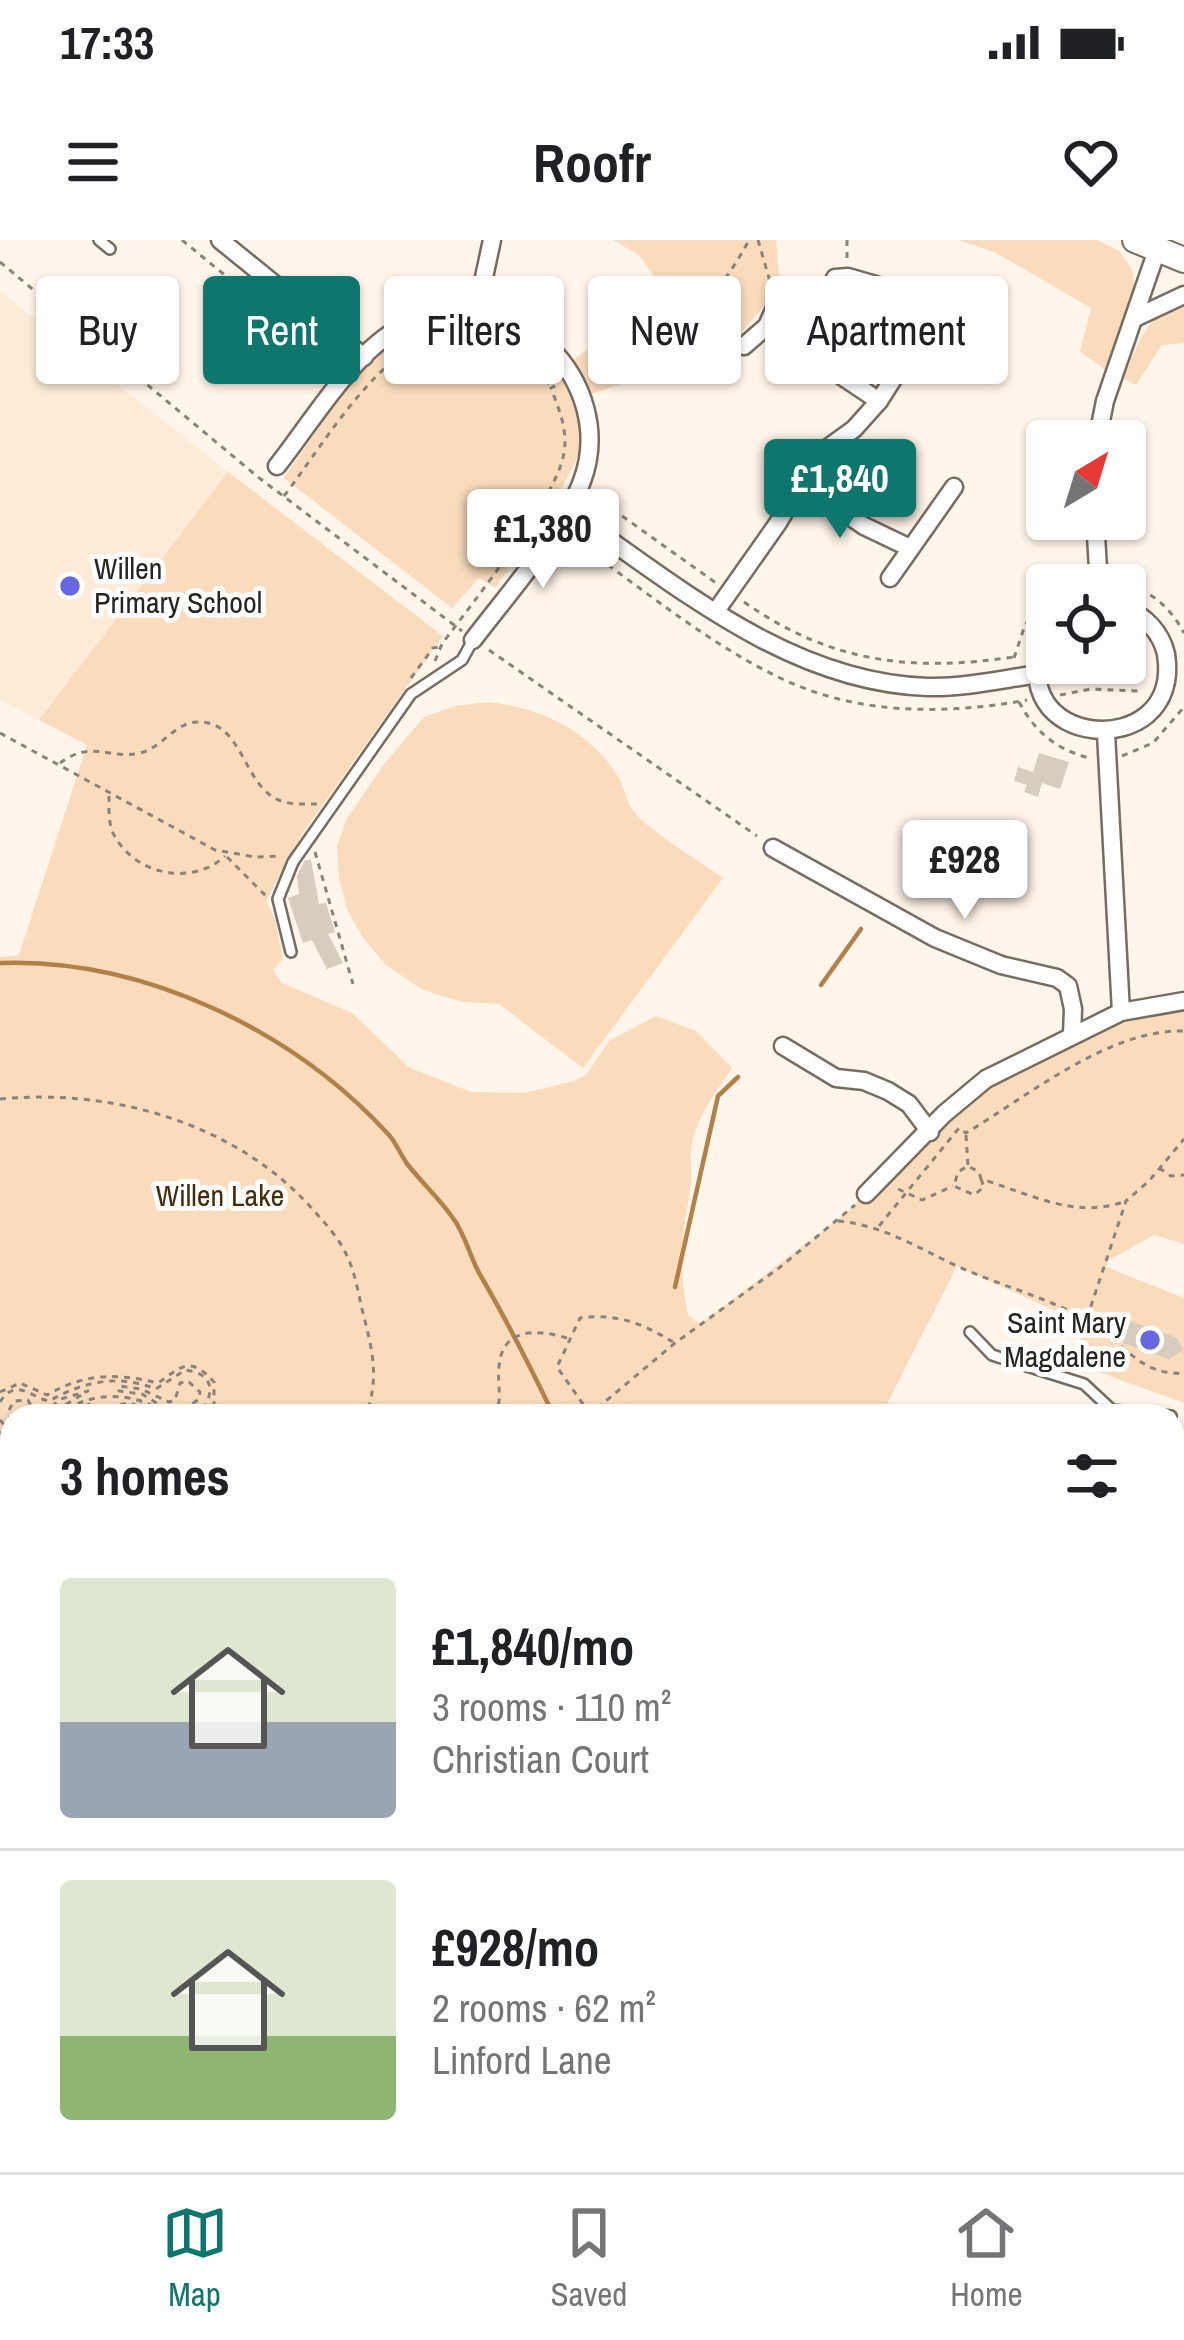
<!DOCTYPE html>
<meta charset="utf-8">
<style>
body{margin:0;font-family:"Archivo Narrow",sans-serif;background:#f2f2f2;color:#202124;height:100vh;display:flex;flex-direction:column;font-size:45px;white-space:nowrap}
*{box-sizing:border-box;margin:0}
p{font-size:39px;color:#757577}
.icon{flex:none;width:66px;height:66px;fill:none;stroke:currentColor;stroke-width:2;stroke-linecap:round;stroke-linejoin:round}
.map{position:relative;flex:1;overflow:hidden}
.drawer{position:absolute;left:0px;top:1164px;width:1185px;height:768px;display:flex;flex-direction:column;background:#fff;border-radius:36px 36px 0 0;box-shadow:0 3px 9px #0004}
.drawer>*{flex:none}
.hud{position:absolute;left:36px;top:36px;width:1113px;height:108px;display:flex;gap:24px}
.needle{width:78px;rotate:38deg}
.fabs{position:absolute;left:1026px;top:180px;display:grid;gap:24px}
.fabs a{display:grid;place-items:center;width:120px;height:120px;border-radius:12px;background:#fff;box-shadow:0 3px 9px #0004;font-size:60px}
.price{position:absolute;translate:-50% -102px;padding:0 27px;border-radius:12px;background:#fff;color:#222;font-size:39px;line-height:78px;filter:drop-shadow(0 3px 6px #0008)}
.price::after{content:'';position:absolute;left:50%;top:72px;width:36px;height:27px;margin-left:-18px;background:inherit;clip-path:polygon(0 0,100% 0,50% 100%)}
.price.selected{background:#0f766e;color:#fff}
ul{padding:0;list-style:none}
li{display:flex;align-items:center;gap:36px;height:300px;padding:0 60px}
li+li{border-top:3px solid #e0e0e0}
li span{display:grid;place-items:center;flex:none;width:336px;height:240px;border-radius:12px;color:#555}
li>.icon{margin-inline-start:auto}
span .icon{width:144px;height:144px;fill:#fffc;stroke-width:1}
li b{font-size:51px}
h2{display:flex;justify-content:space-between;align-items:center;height:144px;padding:0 60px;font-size:51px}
.chip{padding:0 42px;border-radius:12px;background:#fff;box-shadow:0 3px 9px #0004;font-size:42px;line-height:108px}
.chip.selected{background:#0f766e;color:#fff}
.status{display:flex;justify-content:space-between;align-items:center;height:84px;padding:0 60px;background:#fff;direction:ltr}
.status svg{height:33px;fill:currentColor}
header{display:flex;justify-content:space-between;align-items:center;height:156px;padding:0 60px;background:#fff;font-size:54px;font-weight:700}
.tabs{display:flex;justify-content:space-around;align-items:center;height:168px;border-top:3px solid #e0e0e0;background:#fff;font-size:33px;color:#757577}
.tabs a{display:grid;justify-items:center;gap:6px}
.tabs .selected{color:#0f766e}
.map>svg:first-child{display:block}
.built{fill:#fdebd8}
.green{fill:#fadcbc}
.water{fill:#ebaa5d;stroke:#b0824a;stroke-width:3}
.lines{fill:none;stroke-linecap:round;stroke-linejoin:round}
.stream{stroke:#b0824a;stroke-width:4.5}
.building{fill:#d8ccbf}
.lane-casing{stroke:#766c60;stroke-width:14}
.street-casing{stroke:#766c60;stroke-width:21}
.secondary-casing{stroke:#766c60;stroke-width:28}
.path{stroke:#8a837b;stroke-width:3;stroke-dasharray:6 6;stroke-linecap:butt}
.lane{stroke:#fff;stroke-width:9}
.street{stroke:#fff;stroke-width:16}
.secondary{stroke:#fff;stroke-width:24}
.poi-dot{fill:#6667e1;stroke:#fff;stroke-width:4.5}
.labels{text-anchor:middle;stroke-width:10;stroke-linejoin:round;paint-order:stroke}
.poi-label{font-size:30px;fill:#27231e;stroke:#fff;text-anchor:start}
.park-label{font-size:30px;fill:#452b09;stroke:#fff}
</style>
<div class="status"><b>17:33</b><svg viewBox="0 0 49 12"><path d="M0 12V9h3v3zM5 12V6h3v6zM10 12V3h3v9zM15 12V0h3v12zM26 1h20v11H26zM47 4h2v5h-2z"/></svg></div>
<header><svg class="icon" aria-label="menu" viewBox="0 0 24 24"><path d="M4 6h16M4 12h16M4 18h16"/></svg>Roofr<svg class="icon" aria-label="heart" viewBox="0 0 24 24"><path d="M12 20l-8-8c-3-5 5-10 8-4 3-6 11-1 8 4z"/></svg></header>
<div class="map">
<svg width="1184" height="1932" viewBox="0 0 1184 1932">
<rect width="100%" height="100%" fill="#fff5ea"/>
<path class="built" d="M0,51l228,181 -189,248 -39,-20z"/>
<g class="green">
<path d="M613,0h163l4,47 -44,52 8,7 -154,48 -18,-34 97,-63 -30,-42z"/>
<path d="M959,0h138l22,11 14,20 1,26 -28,73 -26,-18 11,-44 -95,-55z"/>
<path d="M1184,61v42l-22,2 -26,40 -12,-6c13,-34 22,-65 60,-78z"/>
<path d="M450,80c68,1 141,45 131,124 -5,32 -65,113 -86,144l-16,-10 -27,30 -168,-130c29,-40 79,-122 120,-145 14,-8 30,-10 46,-13z"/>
<path d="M228,232l215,164 -141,198 -36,67 9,18 8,40 -10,11 9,13 70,30 58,55 61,24 54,1 49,-12 13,-7 22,-33 47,-25 40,15 36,37c-15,22 -35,49 -40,76 -3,16 1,32 -2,48 -9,50 -12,72 -2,123l12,9 145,-110 99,-100 128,-79 112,-34v243l-30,-9 -45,25 -3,7 78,31v105l-113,-41 15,-37 -129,-59 -76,150h-869v744h1161v-114l11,34v92h-1184v-1215l19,-2 68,-210 -48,-25z"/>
<path d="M488,462c54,6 101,28 131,76 6,10 7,25 15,34 16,20 66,49 89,66l-140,190 -84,-64 -38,-2 -40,-13 -36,-25 -21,-25 -16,-28 -9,-32 -2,-33 9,-26 38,-56 40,-47 31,-11z"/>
</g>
<path class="water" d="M12,1786v134h992l6,12h-1010v-140z"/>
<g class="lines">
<g class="stream">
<path d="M0,723c143,-5 293,67 389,172 8,9 12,21 19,30 15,19 34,36 47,56 10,15 15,34 23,50 28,48 52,95 76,145"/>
<path d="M821,745l40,-56"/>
<path d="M675,1047l43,-191 20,-19"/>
</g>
</g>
<g class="building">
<path d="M1039,513l30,9 -9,27 -18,-6 -4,14 -14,-5 3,-7 -13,-4 4,-14 15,5z"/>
<path d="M305,620h6l8,44 7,-1 9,29 -7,2 15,29 -16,6 -15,-29 -9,3 -15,-45 11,-4 -2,-18z"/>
<path d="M1130,1081l47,17 6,12 -14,9 -46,-16z"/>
</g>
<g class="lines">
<g class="lane-casing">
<g id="lane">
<path d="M99,0l11,9"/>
<path d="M247,128l52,-65"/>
<path d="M291,712l-13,-53 15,-37 118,-168 51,-34 11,-20"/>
<path d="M970,1092l22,23 92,29 28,26 59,6"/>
<path d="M1173,1329l11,2"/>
</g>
</g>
<g class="street-casing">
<g id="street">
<path d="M220,0l144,117"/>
<path d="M835,38l13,-1 129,37"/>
<path d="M477,70l15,-70"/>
<path d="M1137,77l47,-22"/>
<path d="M767,86l112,75"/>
<path d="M744,106l23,-20 14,-32"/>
<path d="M1097,201l8,-40 52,-151"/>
<path d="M277,226c39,-49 78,-120 137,-146 98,-45 205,62 168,161 -19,51 -75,114 -109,159"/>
<path d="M800,242l64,44 46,22"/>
<path d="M567,270c109,75 223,173 361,177 36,1 75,-8 111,-13"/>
<path d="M1095,279l4,66"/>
<path d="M890,338l64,-91"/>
<path d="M716,371l62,-88 40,-68 36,-26 25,-28 23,-36 20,-66"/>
<path d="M1047,396c-53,113 137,130 119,18 -5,-22 -21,-38 -41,-46"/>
<path d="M1106,493l15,279"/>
<path d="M773,608l162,90 66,27 56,13 11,8 5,23 -1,26"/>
<path d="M783,806l53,32 28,3 24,10 21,13 21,28"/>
<path d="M866,954l78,-80 42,-35 135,-67 63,-11"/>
<path d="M1173,1517l11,-50"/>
<path d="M1173,1806l11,49"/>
</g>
</g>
<g class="secondary-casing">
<path id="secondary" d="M1135,0l49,20"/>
</g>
<g class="path">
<path d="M182,0l89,73"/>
<path d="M758,0l13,45"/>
<path d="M847,0v23"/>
<path d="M0,22l258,215 204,154"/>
<path d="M293,90l40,31"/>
<path d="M659,99l59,-4 14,3"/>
<path d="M588,132c75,-36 120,-54 161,-132"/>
<path d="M284,256c37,-48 88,-136 145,-157 17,-6 38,-4 55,-1 28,4 52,25 66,48"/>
<path d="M595,269l6,-8 115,82"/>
<path d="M569,297c71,49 159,124 240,153 69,25 147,23 218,10"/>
<path d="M1117,342c31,6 52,23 67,51"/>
<path d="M1074,345l10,-3"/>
<path d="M744,362c87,61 167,70 270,55"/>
<path d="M489,410l268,186"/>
<path d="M1014,418l11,-33 22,-26"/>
<path d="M435,421l7,-17c30,-41 115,-146 122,-191 4,-24 -5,-43 -13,-65l6,-3"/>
<path d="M411,438l22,-30 6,-1"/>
<path d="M1060,455l31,-6 49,2"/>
<path d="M1019,462c16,30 37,47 70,56"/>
<path d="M0,493l215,117 40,7 25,-1"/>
<path d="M1122,516l31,-13 31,-36"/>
<path d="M60,523c33,-24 48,-3 80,-10 22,-5 34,-30 57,-31 47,-2 45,65 84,79 12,4 25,3 37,3"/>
<path d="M109,556c0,12 -1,28 5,39 22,41 79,51 111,21"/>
<path d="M315,612l38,132"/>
<path d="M227,617l40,40"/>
<path d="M0,859c114,-11 239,25 315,113 12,13 25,28 32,44 8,17 11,35 15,53 10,40 18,67 4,107"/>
<path d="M966,895l2,31"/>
<path d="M1159,928l12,8 13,-1"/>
<path d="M981,939l3,8 -10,8 -20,-9 4,-14 10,-6 11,6 2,7c50,15 94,41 145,22"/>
<path d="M898,949l24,11 31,-14"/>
<path d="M838,981c45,4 80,27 121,46 43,19 89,31 130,54 35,20 49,55 95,52"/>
<path d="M879,986l80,-98 7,5c62,-37 143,-104 218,-102"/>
<path d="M1087,1078l39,-117 23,-20 35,-42"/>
<path d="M0,1152l20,-9 27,12c38,-22 69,-22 111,-12 23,-16 32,-28 56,-1v23l-8,11"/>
<path d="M0,1162c16,-25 30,-5 49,-1 36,-20 68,-27 107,-12l29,-19c32,4 29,25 14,46"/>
<path d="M590,1174l-33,-47 23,-49c36,-5 62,5 93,24"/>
<path d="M57,1176c33,-26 78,-26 112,0"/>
<path d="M66,1176l23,-12 3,3 -15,9"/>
<path d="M91,1176l26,-4 19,4"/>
<path d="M148,1176l-31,-11 14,-2 28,13"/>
<path d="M177,1176l-35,-22 -23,-3v-5l22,3 28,13 6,-2 5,-17 8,-2 12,11 -1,7 -14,10 1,7"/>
<path d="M495,1176c8,-18 2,-31 4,-49 3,-40 38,-38 68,-29"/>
<path d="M588,1176l87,-73 104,-75 76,-63"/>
<path d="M0,1180l12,14"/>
<path d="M12,1181l-4,-9 6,-11 14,-1 7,14 6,1 20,-16 27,-8 -41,25"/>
<path d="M0,1192l10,9 -7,40 9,-29"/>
<path d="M12,1234v13"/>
<path d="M12,1279l-2,-5h-5l7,20"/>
<path d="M12,1328v20"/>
<path d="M1173,1589l11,2"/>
<path d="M0,1661l6,10"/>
<path d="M0,1680l12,-12"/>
<path d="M0,1740l12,-13"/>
<path d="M1074,1920l10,12"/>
</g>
<use href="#lane" class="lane"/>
<use href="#street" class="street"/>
<use href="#secondary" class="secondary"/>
</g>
<g class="poi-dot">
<circle cx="70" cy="346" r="12"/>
<circle cx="1150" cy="1100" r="12"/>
</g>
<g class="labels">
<g class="poi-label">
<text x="94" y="339">Willen<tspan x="94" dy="34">Primary School</tspan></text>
<text x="1126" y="1093" text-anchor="end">Saint Mary<tspan x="1126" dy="34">Magdalene</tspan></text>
</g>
<g class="park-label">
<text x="220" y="966">Willen Lake</text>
</g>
</g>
</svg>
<div class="fabs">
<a><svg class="needle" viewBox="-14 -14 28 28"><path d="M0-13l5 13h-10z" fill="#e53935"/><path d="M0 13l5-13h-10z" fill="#757577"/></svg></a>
<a><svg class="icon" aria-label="locate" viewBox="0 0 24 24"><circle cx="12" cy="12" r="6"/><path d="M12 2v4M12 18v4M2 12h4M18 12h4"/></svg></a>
</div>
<b class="price selected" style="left:840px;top:301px">£1,840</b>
<b class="price" style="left:543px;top:351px">£1,380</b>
<b class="price" style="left:965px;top:682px">£928</b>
<div class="hud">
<a class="chip">Buy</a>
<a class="chip selected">Rent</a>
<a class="chip">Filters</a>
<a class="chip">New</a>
<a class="chip">Apartment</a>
</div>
<section class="drawer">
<h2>3 homes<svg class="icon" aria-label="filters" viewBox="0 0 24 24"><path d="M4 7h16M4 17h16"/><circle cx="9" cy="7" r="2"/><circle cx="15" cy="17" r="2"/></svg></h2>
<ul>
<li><span style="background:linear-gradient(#dfe7d0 60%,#9aa5b1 0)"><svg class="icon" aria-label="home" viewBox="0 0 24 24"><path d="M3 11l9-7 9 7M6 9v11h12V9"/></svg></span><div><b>£1,840/mo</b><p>3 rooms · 110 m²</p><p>Christian Court</p></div></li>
<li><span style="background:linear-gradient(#dfe7d0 65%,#8fb573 0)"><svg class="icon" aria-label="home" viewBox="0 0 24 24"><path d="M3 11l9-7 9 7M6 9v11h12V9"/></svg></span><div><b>£928/mo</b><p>2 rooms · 62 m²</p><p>Linford Lane</p></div></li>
</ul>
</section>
</div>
<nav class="tabs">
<a class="selected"><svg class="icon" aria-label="map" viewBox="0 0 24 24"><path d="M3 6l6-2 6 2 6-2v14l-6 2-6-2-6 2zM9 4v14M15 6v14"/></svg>Map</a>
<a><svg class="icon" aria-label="saved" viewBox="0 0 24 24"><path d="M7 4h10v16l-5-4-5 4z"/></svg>Saved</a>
<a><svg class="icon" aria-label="home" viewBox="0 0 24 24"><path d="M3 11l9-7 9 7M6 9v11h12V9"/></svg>Home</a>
</nav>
